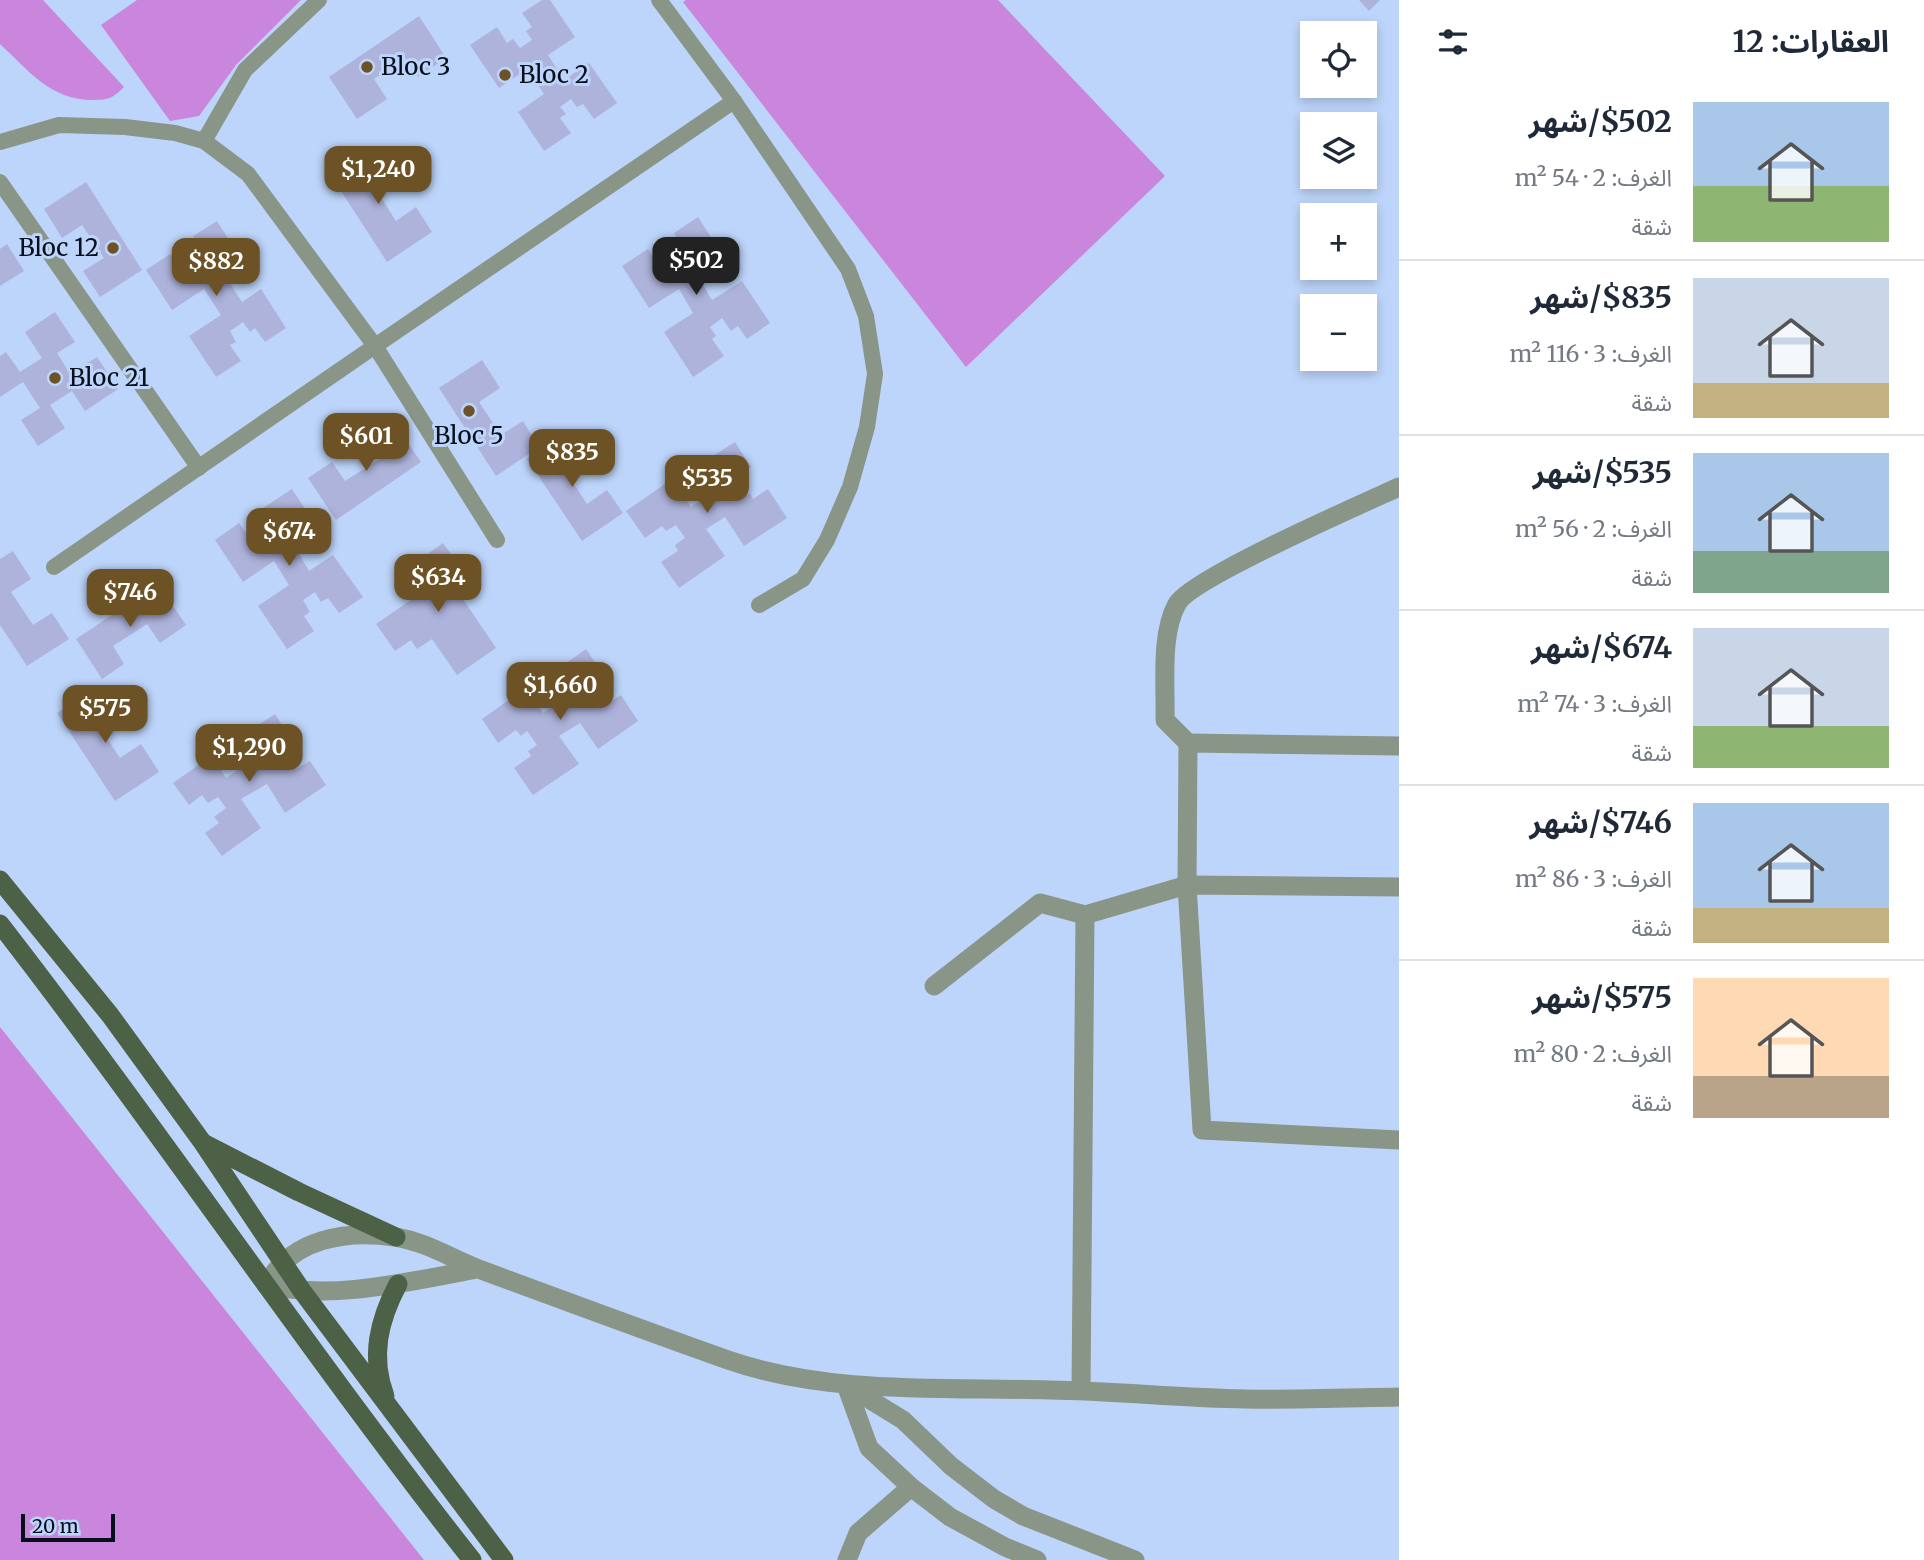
<!DOCTYPE html>
<html lang="ar">
<meta charset="utf-8">
<style>
body{margin:0;font-family:Merriweather,"Noto Sans Arabic",serif;background:#f6f6f7;color:#1f2937;direction:rtl;height:100vh;display:flex;flex-direction:column;font-size:26px;white-space:nowrap}
*{box-sizing:border-box;margin:0}
p{font-size:23px;color:#747a83}
.icon{flex:none;width:38px;height:38px;fill:none;stroke:currentColor;stroke-width:2;stroke-linecap:round;stroke-linejoin:round}
.map{position:relative;flex:1;overflow:hidden;direction:ltr}
.panel{display:flex;flex-direction:column;background:#fff;width:525px}
.panel>*{flex:none}
.tools{position:absolute;left:1300px;top:21px;display:grid;gap:14px}
.tools a{display:grid;place-items:center;width:77px;height:77px;border-radius:0px;background:#fff;box-shadow:0 4px 10px #0003;font-size:35px}
.scale{position:absolute;left:21px;bottom:18px;width:94px;box-sizing:border-box;padding-left:7px;border:4px solid #070f1b;border-top:0;font-size:19px;line-height:24px;white-space:nowrap;color:#070f1b;-webkit-text-stroke:5px #bdd5fa;paint-order:stroke}
.price{position:absolute;translate:-50% -60px;padding:0 16px;border-radius:14px;background:#6c5224;color:#fff;font-size:23px;line-height:46px;filter:drop-shadow(0 2px 4px #0008)}
.price::after{content:'';position:absolute;left:50%;top:42px;width:21px;height:16px;margin-left:-10px;background:inherit;clip-path:polygon(0 0,100% 0,50% 100%)}
.price.current{background:#222;color:#fff}
ul{padding:0;list-style:none}
li{display:flex;align-items:center;gap:21px;height:175px;padding:0 35px}
li+li{border-top:2px solid #e0e1e3}
li span{display:grid;place-items:center;flex:none;width:196px;height:140px;border-radius:0px;color:#555}
li>.icon{margin-inline-start:auto}
span .icon{width:84px;height:84px;fill:#fffc;stroke-width:1}
li b{font-size:30px}
h2{display:flex;justify-content:space-between;align-items:center;height:84px;padding:0 35px;font-size:30px}
main{display:flex;flex:1;min-height:0}
.map>svg:first-child{display:block}
.green{fill:#ca85dc}
.building{fill:#aeb3db}
.lines{fill:none;stroke-linecap:round;stroke-linejoin:round}
.service{stroke:#899586;stroke-width:16}
.minor{stroke:#899586;stroke-width:19}
.tertiary{stroke:#899586;stroke-width:19}
.primary{stroke:#4c6146;stroke-width:19}
.poi-dot{fill:#6c5224;stroke:#bdd5fa;stroke-width:2.5}
.labels{text-anchor:middle;stroke-width:6;stroke-linejoin:round;paint-order:stroke}
.poi-label{font-size:24px;fill:#070f1b;stroke:#bdd5fa;text-anchor:start}
</style>
<main>
<section class="panel">
<h2>العقارات: 12<svg class="icon" aria-label="filters" viewBox="0 0 24 24"><path d="M4 7h16M4 17h16"/><circle cx="9" cy="7" r="2"/><circle cx="15" cy="17" r="2"/></svg></h2>
<ul>
<li><span style="background:linear-gradient(#a9c7e8 60%,#8fb573 0)"><svg class="icon" aria-label="home" viewBox="0 0 24 24"><path d="M3 11l9-7 9 7M6 9v11h12V9"/></svg></span><div><b>$502/شهر</b><p>الغرف: 2 · 54 m²</p><p>شقة</p></div></li>
<li><span style="background:linear-gradient(#c9d6e8 75%,#c2b280 0)"><svg class="icon" aria-label="home" viewBox="0 0 24 24"><path d="M3 11l9-7 9 7M6 9v11h12V9"/></svg></span><div><b>$835/شهر</b><p>الغرف: 3 · 116 m²</p><p>شقة</p></div></li>
<li><span style="background:linear-gradient(#a9c7e8 70%,#7fa58c 0)"><svg class="icon" aria-label="home" viewBox="0 0 24 24"><path d="M3 11l9-7 9 7M6 9v11h12V9"/></svg></span><div><b>$535/شهر</b><p>الغرف: 2 · 56 m²</p><p>شقة</p></div></li>
<li><span style="background:linear-gradient(#c9d6e8 70%,#8fb573 0)"><svg class="icon" aria-label="home" viewBox="0 0 24 24"><path d="M3 11l9-7 9 7M6 9v11h12V9"/></svg></span><div><b>$674/شهر</b><p>الغرف: 3 · 74 m²</p><p>شقة</p></div></li>
<li><span style="background:linear-gradient(#a9c7e8 75%,#c2b280 0)"><svg class="icon" aria-label="home" viewBox="0 0 24 24"><path d="M3 11l9-7 9 7M6 9v11h12V9"/></svg></span><div><b>$746/شهر</b><p>الغرف: 3 · 86 m²</p><p>شقة</p></div></li>
<li><span style="background:linear-gradient(#ffd9b3 70%,#b9a48a 0)"><svg class="icon" aria-label="home" viewBox="0 0 24 24"><path d="M3 11l9-7 9 7M6 9v11h12V9"/></svg></span><div><b>$575/شهر</b><p>الغرف: 2 · 80 m²</p><p>شقة</p></div></li>
</ul>
</section>
<div class="map">
<svg width="1399" height="1560" viewBox="0 0 1399 1560">
<rect width="100%" height="100%" fill="#bdd5fa"/>
<g class="green">
<path d="M0,0h43l81,87c-12,12 -16,13 -34,13 -40,-1 -62,-30 -90,-56z"/>
<path d="M137,0h164l-65,65 -37,51 -29,5 -69,-96z"/>
<path d="M686,0h312l167,176 -199,191 -283,-365z"/>
<path d="M0,1027l424,533h-424z"/>
</g>
<g class="building">
<path d="M542,0h8l25,37 -27,18 16,25 25,-17 28,40 -23,16 -11,-15 -6,3 -6,-8 -11,8 6,7 -6,4 11,15 -27,18 -26,-39 26,-18 -17,-25 -28,19 -29,-43 27,-18 10,16 6,-4 7,9 12,-8 -6,-9 6,-4 -10,-14z"/>
<path d="M1359,0h21l-11,11z"/>
<path d="M419,16l27,42 -28,19 -13,-19 -31,21 13,20 -30,20 -28,-42z"/>
<path d="M374,146l17,27 -18,12 23,36 20,-14 16,25 -45,30 -57,-88z"/>
<path d="M86,182l56,88 -42,27 -17,-26 21,-13 -22,-33 -20,13 -18,-29z"/>
<path d="M698,217l27,42 -27,18 14,23 30,-19 28,42 -23,16 -9,-13 -7,5 -9,-13 -12,9 6,9 -4,3 12,17 -31,21 -29,-45 29,-19 -14,-24 -30,19 -27,-42 26,-17 11,18 4,-3 5,7 15,-9 -7,-10 7,-4 -9,-15z"/>
<path d="M217,221l26,41 -19,12 18,28 19,-13 25,39 -21,14 -10,-14 -5,4 -7,-10 -13,9 6,11 -6,3 11,16 -25,16 -27,-41 32,-21 -17,-26 -32,21 -26,-40 24,-16 8,13 6,-3 6,8 12,-8 -7,-9 8,-4 -10,-15z"/>
<path d="M7,244l17,27 -24,15v-37z"/>
<path d="M55,312l20,30 -18,11 13,21 27,-17 21,32 -33,22 -13,-20 -22,14 15,23 -27,18 -17,-26 19,-12 -17,-26 -23,15v-41l6,-4 14,20 22,-14 -17,-26z"/>
<path d="M482,360l18,28 -21,14 22,33 22,-14 16,26 -43,29 -57,-88z"/>
<path d="M393,422l28,40 -85,58 -28,-42 24,-16 13,19 36,-23 -13,-19z"/>
<path d="M566,433l16,24 -18,12 23,35 20,-14 16,23 -41,28 -55,-82z"/>
<path d="M735,442l16,25 -14,9 3,5 -10,7 9,12 11,-7 3,6 15,-10 19,29 -43,28 -19,-29 -19,12 19,27 -46,32 -18,-26 17,-11 -3,-6 10,-7 -9,-13 -10,6 -4,-5 -17,12 -19,-27 46,-32 19,28 19,-13 -16,-26z"/>
<path d="M292,489l27,41 -24,17 14,24 24,-16 30,42 -24,16 -11,-15 -7,4 -6,-10 -12,8 7,12 -6,4 10,15 -27,18 -29,-43 31,-21 -15,-24 -31,21 -28,-42 24,-17 10,14 7,-3 6,9 12,-8 -7,-10 5,-4 -9,-13z"/>
<path d="M443,543l20,28 -13,9 46,68 -39,27 -25,-36 -15,10 -6,-9 -16,11 -19,-27 42,-29 -16,-23z"/>
<path d="M13,551l18,28 -20,13 22,33 19,-12 17,26 -42,27 -27,-41v-66z"/>
<path d="M158,584l28,41 -26,18 -13,-19 -34,22 11,18 -22,15 -26,-40z"/>
<path d="M586,649l16,24 -14,9 3,6 -8,5 10,14 9,-7 4,5 15,-10 17,26 -40,28 -18,-26 -21,13 20,28 -46,31 -19,-27 17,-12 -3,-5 9,-6 -10,-14 -6,5 -5,-6 -18,13 -16,-24 44,-31 17,25 21,-14 -16,-23z"/>
<path d="M99,685l16,25 -19,12 24,36 21,-14 18,28 -44,29 -58,-88z"/>
<path d="M275,714l15,24 -11,7 3,5 -10,6 9,14 10,-8 5,7 14,-8 16,24 -41,28 -18,-29 -26,15 20,29 -39,28 -17,-23 14,-10 -5,-6 12,-9 -8,-11 -10,6 -6,-8 -13,10 -16,-22 38,-27 15,22 26,-17 -15,-22z"/>
</g>
<g class="lines">
<g class="service">
<path d="M734,101l114,168 18,47 9,58 -8,53 -17,60 -23,53 -24,39 -44,26"/>
<path d="M0,142l59,-17 66,2 50,6 29,8 41,-71 74,-70"/>
<path d="M0,182l199,286"/>
<path d="M497,540l-122,-194 359,-245 -75,-101"/>
<path d="M54,567l321,-221 -127,-172 -44,-33"/>
</g>
<g class="minor">
<path d="M1188,743l-23,-23c1,-34 -5,-86 12,-116 13,-25 187,-101 222,-117"/>
<path d="M1399,746l-211,-3 -1,142 15,245 197,10"/>
<path d="M934,986l106,-83 45,12"/>
<path d="M846,1385l57,35 48,46 43,33 29,17 112,44"/>
<path d="M846,1385l23,63 42,39 39,30 55,30 32,13"/>
<path d="M1081,1390l4,-475 102,-30 212,2"/>
<path d="M847,1560l11,-27 53,-46"/>
</g>
<path class="tertiary" d="M478,1269c-68,12 -143,32 -212,16 26,-47 80,-55 129,-48 32,5 59,23 89,34 81,30 162,60 244,89 100,35 217,27 322,30 65,1 130,8 195,9 51,1 103,-1 154,-2"/>
<g class="primary">
<path d="M0,880l110,135 93,128 99,148 202,269"/>
<path d="M0,924c162,209 309,429 472,636"/>
<path d="M205,1144l94,48 97,45"/>
<path d="M385,1396c-15,-40 -6,-76 13,-112"/>
</g>
</g>
<g class="poi-dot">
<circle cx="367" cy="67" r="7"/>
<circle cx="505" cy="75" r="7"/>
<circle cx="113" cy="248" r="7"/>
<circle cx="55" cy="378" r="7"/>
<circle cx="469" cy="411" r="7"/>
</g>
<g class="labels">
<g class="poi-label">
<text x="381" y="75">Bloc 3</text>
<text x="519" y="83">Bloc 2</text>
<text x="99" y="256" text-anchor="end">Bloc 12</text>
<text x="69" y="386">Bloc 21</text>
<text x="469" y="444" text-anchor="middle">Bloc 5</text>
</g>
</g>
</svg>
<div class="tools">
<a><svg class="icon" aria-label="locate" viewBox="0 0 24 24"><circle cx="12" cy="12" r="6"/><path d="M12 2v4M12 18v4M2 12h4M18 12h4"/></svg></a>
<a><svg class="icon" aria-label="layers" viewBox="0 0 24 24"><path d="M12 4l9 5-9 5-9-5zM3 14l9 5 9-5"/></svg></a>
<a>+</a>
<a>−</a>
</div>
<div class="scale">20 m</div>
<b class="price" style="left:378px;top:206px">$1,240</b>
<b class="price current" style="left:696px;top:297px">$502</b>
<b class="price" style="left:216px;top:298px">$882</b>
<b class="price" style="left:366px;top:473px">$601</b>
<b class="price" style="left:572px;top:489px">$835</b>
<b class="price" style="left:707px;top:515px">$535</b>
<b class="price" style="left:289px;top:568px">$674</b>
<b class="price" style="left:438px;top:614px">$634</b>
<b class="price" style="left:130px;top:629px">$746</b>
<b class="price" style="left:560px;top:722px">$1,660</b>
<b class="price" style="left:105px;top:745px">$575</b>
<b class="price" style="left:249px;top:784px">$1,290</b>
</div>
</main>
